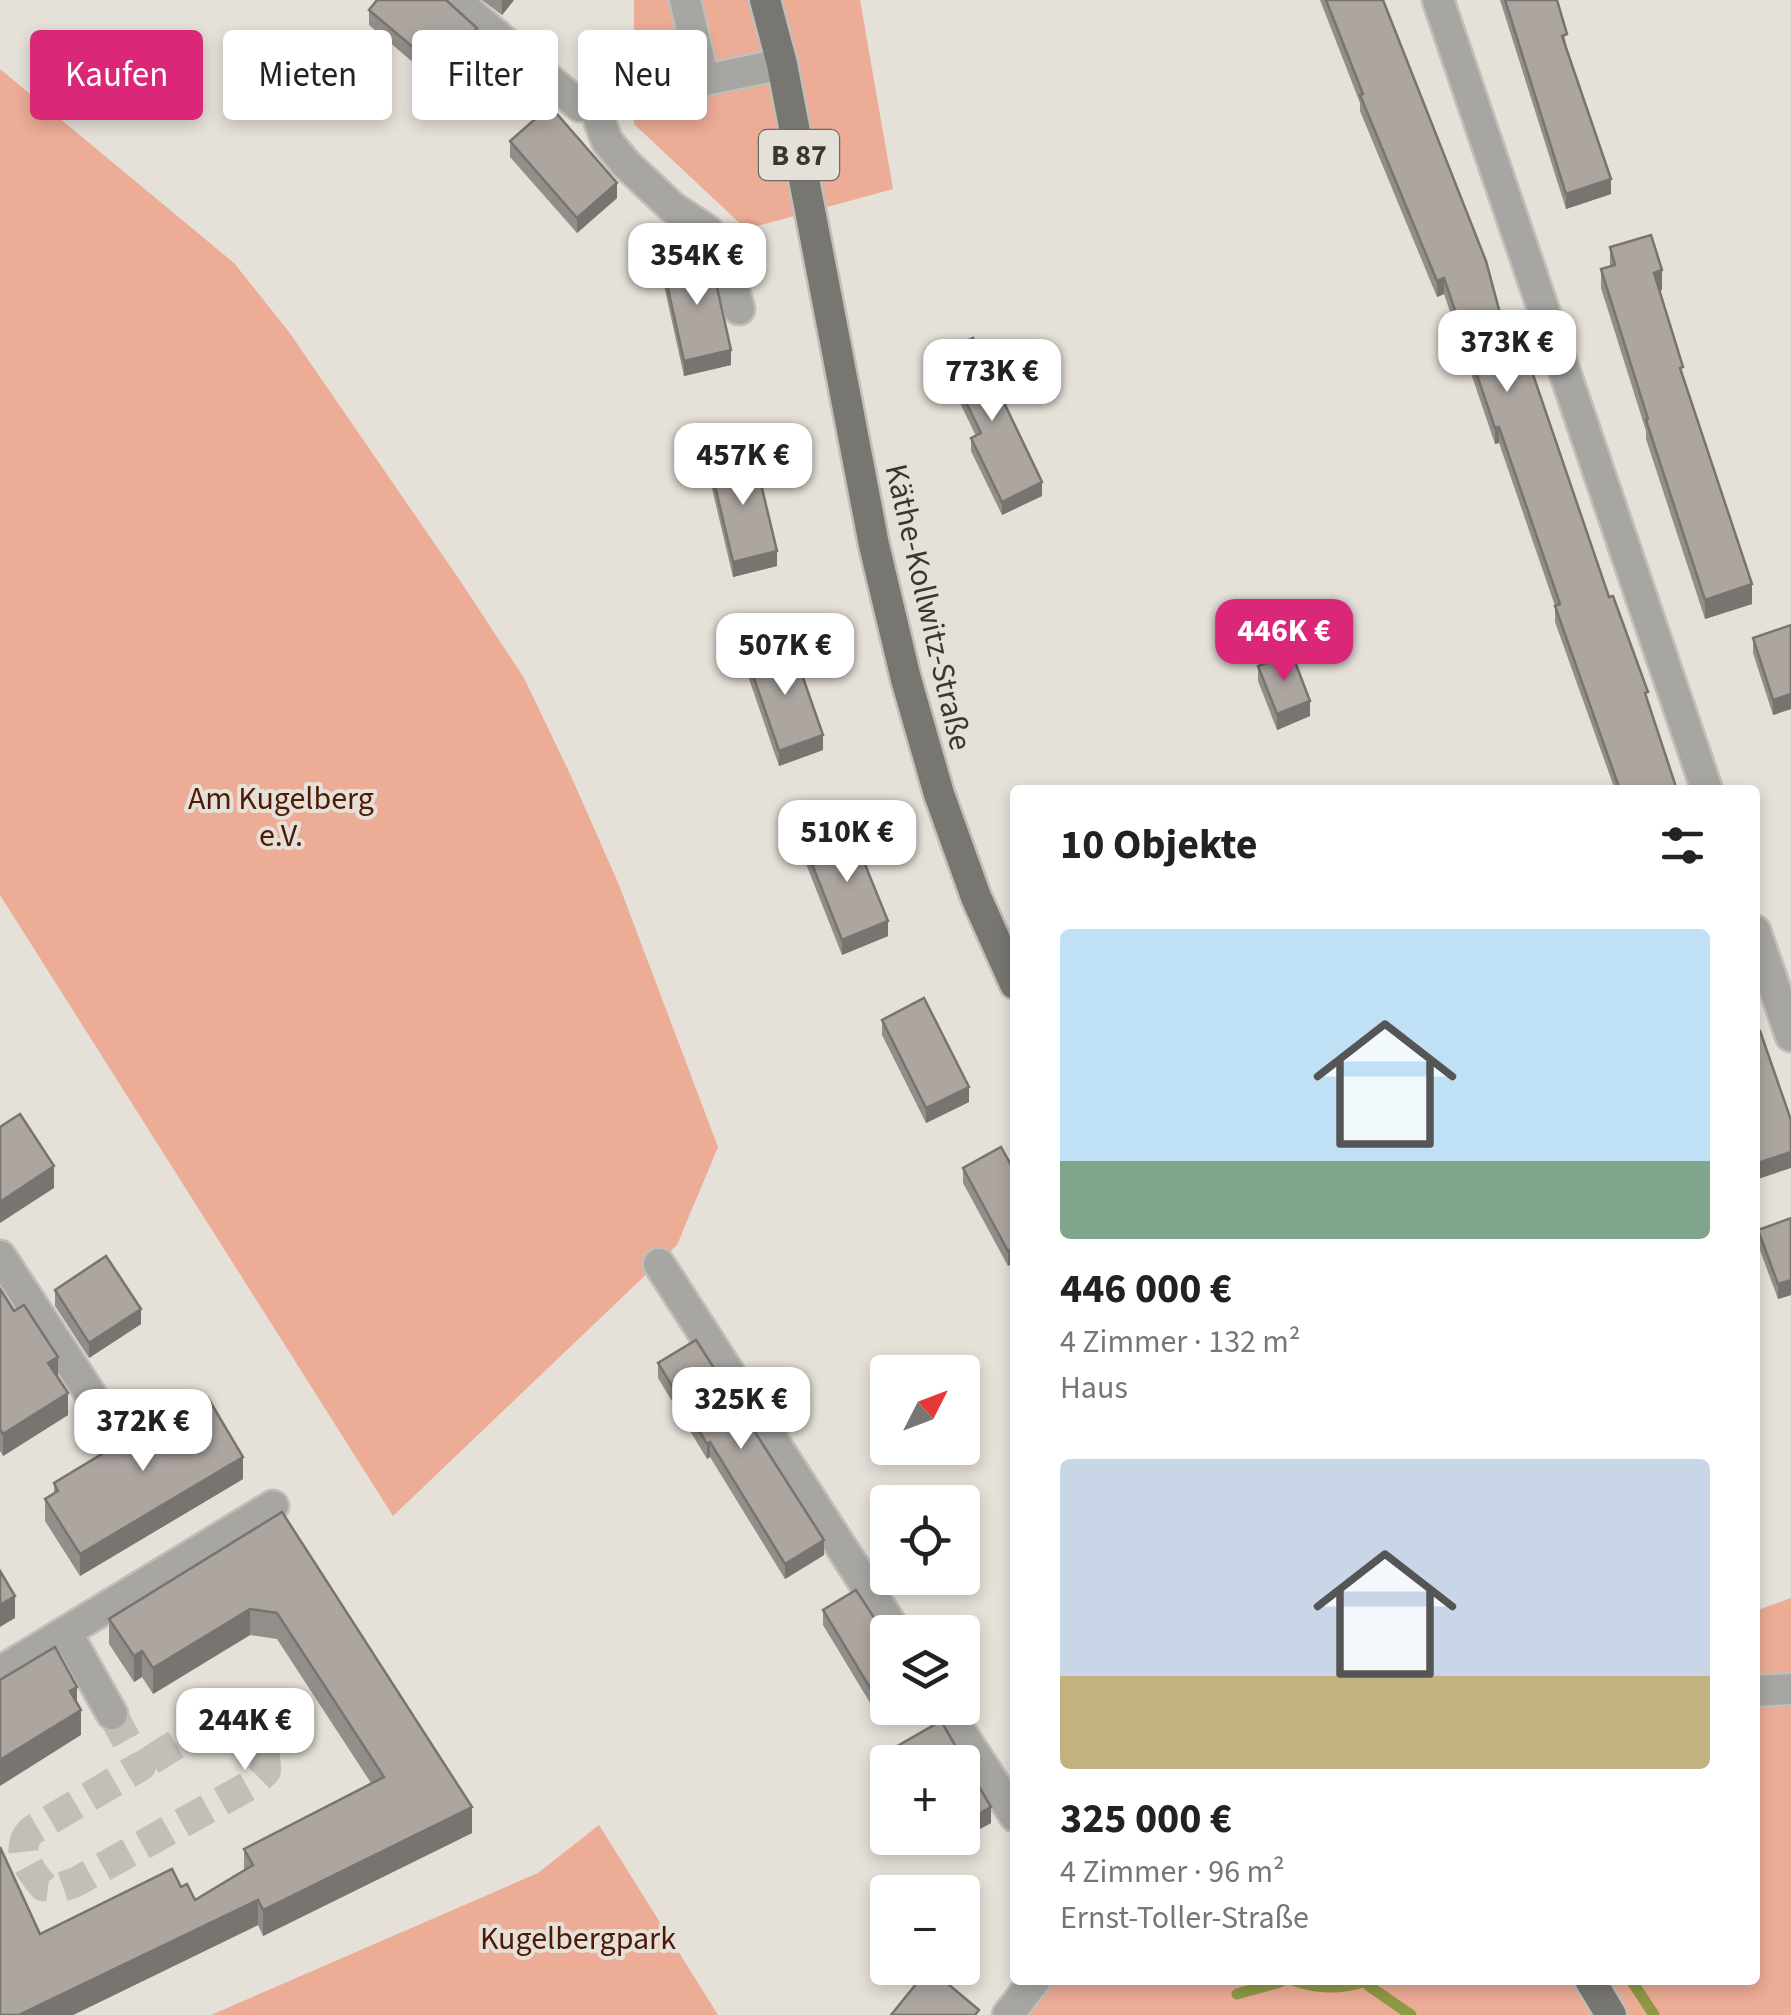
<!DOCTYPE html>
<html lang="de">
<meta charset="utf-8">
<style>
body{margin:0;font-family:"Source Sans 3",sans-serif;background:#f6f6f6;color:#222;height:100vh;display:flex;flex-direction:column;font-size:38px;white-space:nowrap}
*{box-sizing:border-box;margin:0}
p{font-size:32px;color:#767676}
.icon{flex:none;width:55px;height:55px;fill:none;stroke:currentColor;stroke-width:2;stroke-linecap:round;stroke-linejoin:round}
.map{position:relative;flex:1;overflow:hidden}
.side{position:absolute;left:1010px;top:785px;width:750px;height:1200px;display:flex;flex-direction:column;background:#fff;border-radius:10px;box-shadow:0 5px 15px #0003}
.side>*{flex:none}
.hud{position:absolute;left:30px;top:30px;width:830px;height:90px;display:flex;gap:20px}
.needle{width:65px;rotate:48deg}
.controls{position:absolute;left:870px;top:1355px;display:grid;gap:20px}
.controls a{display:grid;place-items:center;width:110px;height:110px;border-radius:10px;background:#fff;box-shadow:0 5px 15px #0003;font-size:50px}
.price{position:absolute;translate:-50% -85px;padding:0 22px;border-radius:20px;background:#fff;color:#222;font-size:32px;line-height:65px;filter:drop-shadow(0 2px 5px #0008)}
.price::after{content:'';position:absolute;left:50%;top:60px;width:30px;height:22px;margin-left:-15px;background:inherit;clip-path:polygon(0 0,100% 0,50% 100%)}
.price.current{background:#db2777;color:#fff}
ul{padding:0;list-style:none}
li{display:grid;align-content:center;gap:20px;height:530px;padding:0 50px}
li span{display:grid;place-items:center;height:310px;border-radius:10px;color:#555}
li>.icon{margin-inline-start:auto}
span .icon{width:180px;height:180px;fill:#fffc;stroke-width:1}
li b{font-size:42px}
h2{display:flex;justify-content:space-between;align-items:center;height:120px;padding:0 50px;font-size:42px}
.chip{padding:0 35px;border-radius:10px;background:#fff;box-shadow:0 5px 15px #0003;font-size:35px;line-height:90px}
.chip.current{background:#db2777;color:#fff}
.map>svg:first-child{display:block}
.green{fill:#ecac96}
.water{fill:#8f9844}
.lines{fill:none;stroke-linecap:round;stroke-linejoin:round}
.stream{stroke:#8f9844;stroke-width:11}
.street-tunnel{stroke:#c3beb7;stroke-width:30;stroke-dasharray:30 15;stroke-linecap:butt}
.street-casing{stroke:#c3beb7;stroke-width:35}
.primary-casing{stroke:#c3beb7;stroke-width:35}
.street{stroke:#a7a6a3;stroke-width:30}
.primary{stroke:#787670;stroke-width:30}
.wall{fill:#948e8a}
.shaded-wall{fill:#787470}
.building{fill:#aca5a0;stroke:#787470;stroke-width:2.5}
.labels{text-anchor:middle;stroke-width:8;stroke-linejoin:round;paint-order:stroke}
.shield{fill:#e5e0d8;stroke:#6d6a65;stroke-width:2.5}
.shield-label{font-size:30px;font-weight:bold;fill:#393734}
.street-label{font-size:32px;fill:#393734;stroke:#e5e0d8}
.park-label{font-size:32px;fill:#4d1a06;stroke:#e5e0d8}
</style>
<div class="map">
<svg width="1791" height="2015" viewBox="0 0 1791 2015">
<rect width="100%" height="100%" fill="#e5e0d8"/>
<g class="green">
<path d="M634,0h226l33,189 -147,40 -112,-105z"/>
<path d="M0,69l234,194 55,69 172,250 63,96 47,98 48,109 99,262 -41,98 -284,271 -393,-621z"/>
<path d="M1791,1598v417h-791l27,-35h728v-369z"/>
<path d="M599,1825l119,190h-507l327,-142z"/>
</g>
<path class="water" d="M1280,1980h92l-3,6c-31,10 -61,9 -89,-6z"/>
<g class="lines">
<g class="stream">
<path d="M1631,1980l23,35"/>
<path d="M1369,1986l42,29"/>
<path d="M1237,1994l43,-12"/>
</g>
<path class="street-tunnel" d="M112,1714l29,52 -110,65c-17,19 -2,38 12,55l16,2 17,-6 178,-99 12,-12c0,-16 -3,-32 -17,-42 -29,-20 -81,22 -108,37"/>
<g class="street-casing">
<g id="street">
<path d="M455,0l125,106 202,-42"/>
<path d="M685,0l19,80"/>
<path d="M1438,0l269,790"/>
<path d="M593,103l14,38 19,23 46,43 36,24 16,22 15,56"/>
<path d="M1755,931l36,105"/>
<path d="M0,1256l95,145"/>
<path d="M659,1264l237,368"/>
<path d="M66,1632l46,82"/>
<path d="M0,1672l273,-166"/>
<path d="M1755,1691l36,-2"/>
<path d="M945,1708l70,108"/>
<path d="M1008,2015l27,-35"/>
</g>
</g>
<g class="primary-casing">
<g id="primary">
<path d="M765,0l17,64 92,481 32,134 33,115 37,103 39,87"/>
<path d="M1590,1980l21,35"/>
</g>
</g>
<use href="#street" class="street"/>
<use href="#primary" class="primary"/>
</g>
<g class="wall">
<path d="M482,0h32l-12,15z"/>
<path d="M1320,0h63l118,317 108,280 39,104 29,89h-62l-60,-168v-16l-56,-163 -4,1 -51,-150 -7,3 -77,-186v-8z"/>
<path d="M1500,0h57l10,48 44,146 -45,15z"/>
<path d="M369,10l108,34 -36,42 -72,-61z"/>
<path d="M510,141l107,57 -40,35 -67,-76z"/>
<path d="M1610,247l52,43 -2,1 23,87 69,226 -47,15 -59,-180v-8l-45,-143v-19l9,-3z"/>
<path d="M663,266l68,99 -47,11 -21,-95z"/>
<path d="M942,353l100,143 -40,19 -31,-64v-13l5,-2 -34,-70z"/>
<path d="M710,465l67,101 -44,11 -23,-97z"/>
<path d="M1791,625v84l-18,6 -20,-62v-15z"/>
<path d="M748,661l75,89 -44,16 -31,-90z"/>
<path d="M1258,666l52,50 -33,14 -19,-49z"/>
<path d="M806,849l82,87 -46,19 -36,-91z"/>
<path d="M882,1020l87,82 -43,21 -44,-88z"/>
<path d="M963,1168l52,4 -7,94 -45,-83z"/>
<path d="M1791,1218v77l-13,4 -20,-54v-15z"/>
<path d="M0,1289l58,89 10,37 -65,41 -3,-5z"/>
<path d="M55,1290l86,34 -52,34 -34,-52z"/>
<path d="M658,1363l166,192 -39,24 -75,-122 -3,2 -49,-81z"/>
<path d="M243,1479l-163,97 -35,-55v-22l9,-5v-11z"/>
<path d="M282,1512l190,321 -209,103 -5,-11 -185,90h-73l40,-81 141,-47 14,13 49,-29v-22l127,-66 -94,-144 -27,-4 -97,59 -11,-17 -8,5 -25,-38v-25z"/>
<path d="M823,1610l57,17 -8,79 -49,-81z"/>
<path d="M941,1721l50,86v16l-48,26 -7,-11h26v-76h-68v-14z"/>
</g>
<g class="shaded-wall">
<path d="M502,0h12l-12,15z"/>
<path d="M477,28v16l-36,42v-15z"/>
<path d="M1611,179v15l-45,15v-15z"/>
<path d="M617,183v15l-40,35v-15z"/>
<path d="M1662,270v20l-8,2v-19z"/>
<path d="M1444,278v16l-7,3v-16z"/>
<path d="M731,350v15l-47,11v-15z"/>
<path d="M1499,427v16l-4,1v-16z"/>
<path d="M1042,482v14l-40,19v-13z"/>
<path d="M777,551v15l-44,11v-15z"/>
<path d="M1752,584v20l-47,15v-19z"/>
<path d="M1791,694v15l-18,6v-15z"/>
<path d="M1310,701v15l-33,14v-16z"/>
<path d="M823,735v15l-44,16v-15z"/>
<path d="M888,921v15l-46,19v-15z"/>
<path d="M969,1087v15l-43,21v-15z"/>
<path d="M1791,1152v16l-36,12v-16z"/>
<path d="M54,1166v22l-54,35v-21z"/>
<path d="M1015,1247v15l-7,4v-15z"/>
<path d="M1791,1280v15l-13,4v-15z"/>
<path d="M141,1309v15l-52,34v-15z"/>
<path d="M58,1357v21l-10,-15z"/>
<path d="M68,1393v22l-65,41v-22z"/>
<path d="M710,1442v15l-3,2v-15z"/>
<path d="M243,1457v22l-163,97v-22z"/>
<path d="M824,1540v15l-39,24v-15z"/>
<path d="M15,1596v22l-15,9v-22z"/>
<path d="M250,1609v26l-97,59v-26z"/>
<path d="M142,1651v26l-8,5v-26z"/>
<path d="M888,1682v15l-16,9v-15z"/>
<path d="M77,1687v25l4,-2v25l-81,51v-26l70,-69z"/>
<path d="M472,1807v26l-209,103v-26z"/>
<path d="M991,1807v16l-48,26v-11h19v-15z"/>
<path d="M258,1900v25l-185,90h-54z"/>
</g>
<g class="building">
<path d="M377,0h69l31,28 -36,43 -72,-61z"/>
<path d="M1326,0h57l103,261 15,56 11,-4 97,284 4,-1 35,96 -3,1 32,97h-57l-65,-184 5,-2 -61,-177 -4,1 -51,-150 -7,3 -77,-186 3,-1z"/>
<path d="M1505,0h52l10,34 -5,2 49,143 -45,15z"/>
<path d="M550,106l67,77 -40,35 -67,-77z"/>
<path d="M1651,235l11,35 -8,3 29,94 -3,1 72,216 -47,16 -59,-180 2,-1 -47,-150 14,-4 -5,-18z"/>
<path d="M710,256l21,94 -47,11 -21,-95z"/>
<path d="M973,338l69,144 -40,20 -31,-64 10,-5 -39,-80z"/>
<path d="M754,455l23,96 -44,11 -23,-97z"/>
<path d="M1791,625v69l-18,6 -20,-62z"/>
<path d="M792,646l31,89 -44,16 -31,-90z"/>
<path d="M1292,654l18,47 -33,13 -19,-48z"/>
<path d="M851,830l37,91 -46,19 -36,-91z"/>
<path d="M924,998l45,89 -43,21 -44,-88z"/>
<path d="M1755,1028l1,4 4,-1 31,89v32l-36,12z"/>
<path d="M20,1114l34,52 -54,36v-75z"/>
<path d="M1001,1147l14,25v75l-7,4 -45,-83z"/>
<path d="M1791,1218v62l-13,4 -20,-54z"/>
<path d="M106,1256l35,53 -52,34 -34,-53z"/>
<path d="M0,1289l14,22 10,-6 34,52 -10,6 20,30 -65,41 -3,-5z"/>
<path d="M696,1340l128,200 -39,24 -75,-122 -3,2 -49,-81z"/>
<path d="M208,1398l35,59 -163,97 -35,-55 13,-8 -4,-8 134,-81 4,6z"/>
<path d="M282,1512l190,295 -209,103 -5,-10 -239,115h-19v-168l40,87 132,-65 9,18 6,-3 8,16 58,-35 -9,-16 140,-72 -107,-164 -27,-4 -97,59 -11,-17 -8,5 -25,-37z"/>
<path d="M0,1571l15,25 -15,9z"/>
<path d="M856,1590l24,37 8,6v49l-16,9 -49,-81z"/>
<path d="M55,1647l22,40 -7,4 11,19 -81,50v-80z"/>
<path d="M941,1721l50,86 -29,16v-61h-60l-8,-14z"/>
<path d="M929,1968l50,42 -4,5h-84z"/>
</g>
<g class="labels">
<rect class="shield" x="759" y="130" width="80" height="50" rx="8"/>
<g class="shield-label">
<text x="799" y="165">B 87</text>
</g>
<g class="street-label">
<text transform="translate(929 607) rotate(77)" y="11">Käthe-Kollwitz-Straße</text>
</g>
<g class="park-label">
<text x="281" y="809">Am Kugelberg<tspan x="281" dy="37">e.V.</tspan></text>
<text x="578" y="1949">Kugelbergpark</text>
</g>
</g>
</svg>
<div class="controls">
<a><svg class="needle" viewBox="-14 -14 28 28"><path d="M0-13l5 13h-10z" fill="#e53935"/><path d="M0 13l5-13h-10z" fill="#767676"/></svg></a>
<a><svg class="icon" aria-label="locate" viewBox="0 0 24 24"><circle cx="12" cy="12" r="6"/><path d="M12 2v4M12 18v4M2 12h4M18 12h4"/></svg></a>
<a><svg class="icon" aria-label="layers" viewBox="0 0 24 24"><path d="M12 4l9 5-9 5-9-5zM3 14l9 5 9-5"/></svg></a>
<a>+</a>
<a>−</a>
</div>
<b class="price" style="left:697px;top:308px">354K €</b>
<b class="price" style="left:1507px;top:395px">373K €</b>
<b class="price" style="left:992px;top:424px">773K €</b>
<b class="price" style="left:743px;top:508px">457K €</b>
<b class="price current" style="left:1284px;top:684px">446K €</b>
<b class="price" style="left:785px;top:698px">507K €</b>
<b class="price" style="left:847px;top:885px">510K €</b>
<b class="price" style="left:741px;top:1452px">325K €</b>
<b class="price" style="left:143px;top:1474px">372K €</b>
<b class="price" style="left:245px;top:1773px">244K €</b>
<div class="hud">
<a class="chip current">Kaufen</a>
<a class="chip">Mieten</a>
<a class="chip">Filter</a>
<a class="chip">Neu</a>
</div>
<section class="side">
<h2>10 Objekte<svg class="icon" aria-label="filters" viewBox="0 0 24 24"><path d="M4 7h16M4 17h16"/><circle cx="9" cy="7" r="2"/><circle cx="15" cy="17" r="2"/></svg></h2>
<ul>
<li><span style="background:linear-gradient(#bfe0f5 75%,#7fa58c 0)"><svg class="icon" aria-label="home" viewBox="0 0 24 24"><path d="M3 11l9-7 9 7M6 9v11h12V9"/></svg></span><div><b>446 000 €</b><p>4 Zimmer · 132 m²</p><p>Haus</p></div></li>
<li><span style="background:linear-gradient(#c9d6e8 70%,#c2b280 0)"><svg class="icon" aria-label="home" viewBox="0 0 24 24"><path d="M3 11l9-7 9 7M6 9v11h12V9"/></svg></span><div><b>325 000 €</b><p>4 Zimmer · 96 m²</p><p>Ernst-Toller-Straße</p></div></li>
</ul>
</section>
</div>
